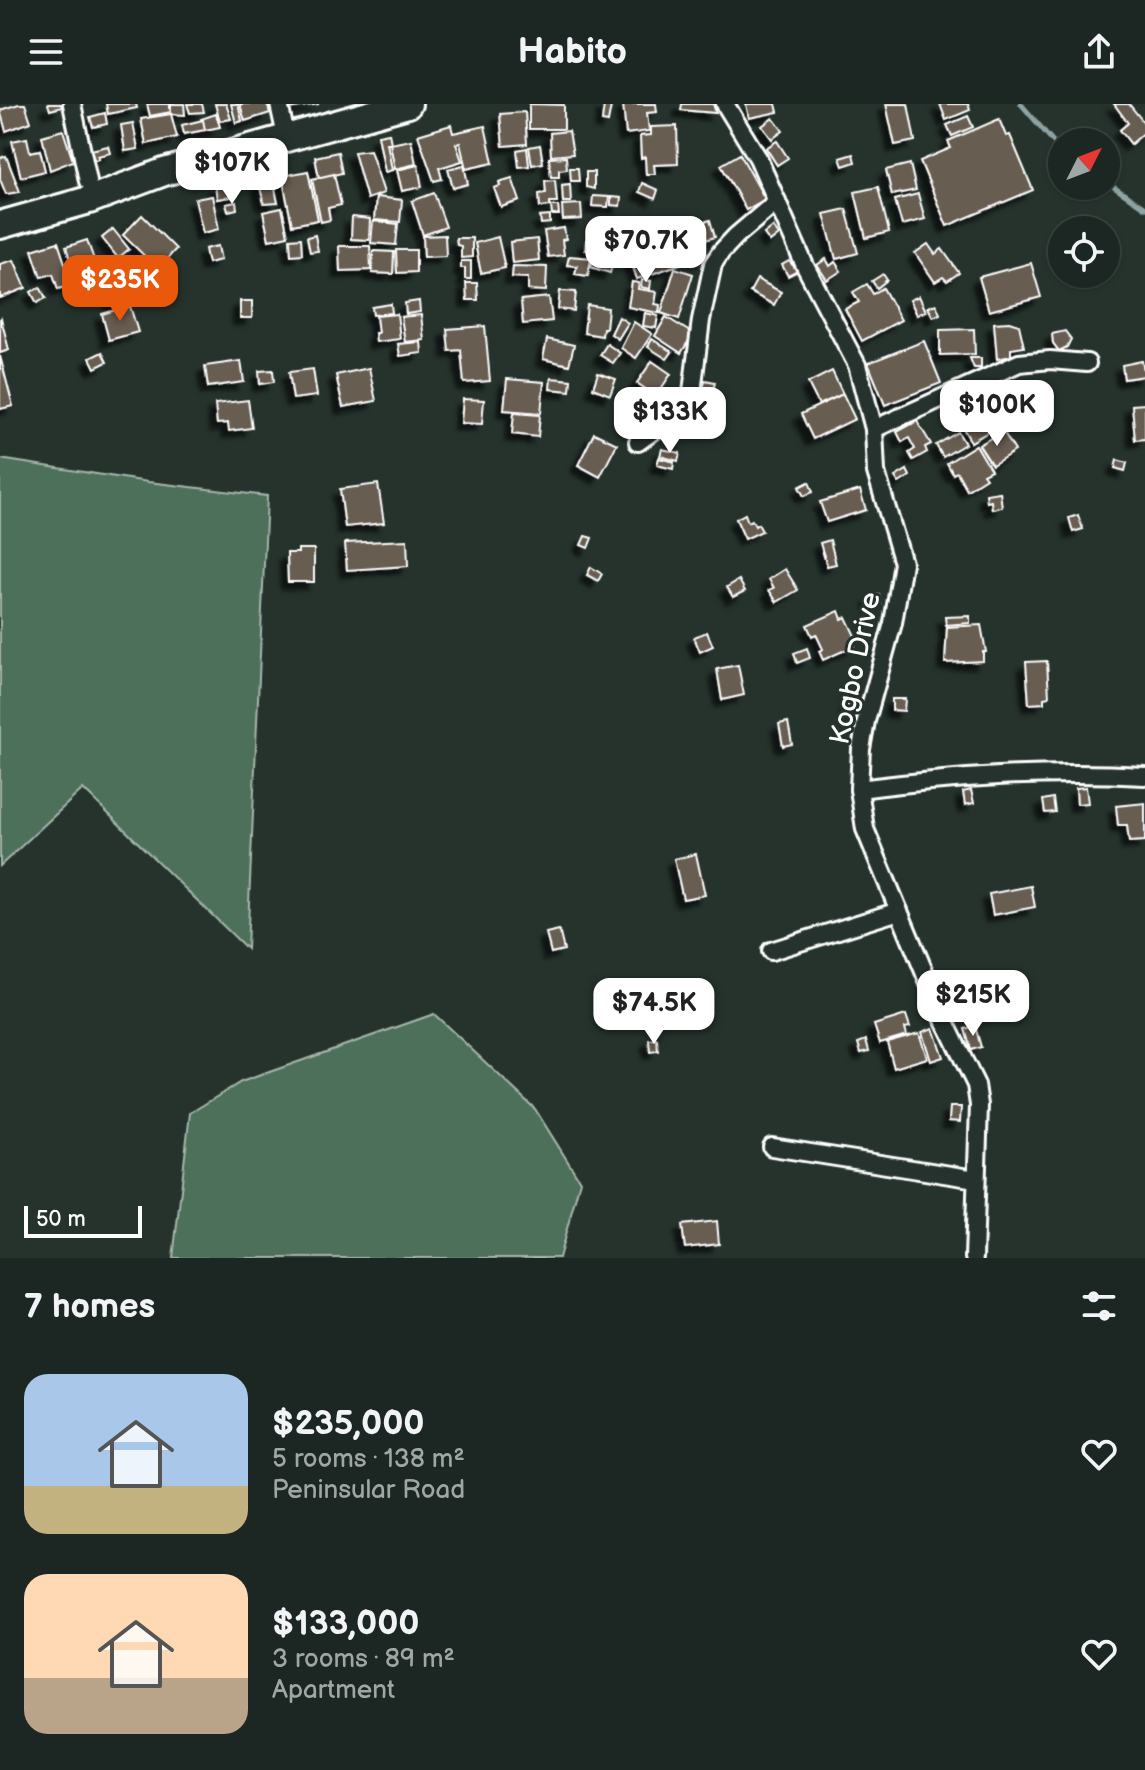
<!DOCTYPE html>
<meta charset="utf-8">
<style>
body{margin:0;font-family:"Balsamiq Sans",sans-serif;background:#29322f;color:#f1f3f6;height:100vh;display:flex;flex-direction:column;font-size:30px;white-space:nowrap}
*{box-sizing:border-box;margin:0}
p{font-size:26px;color:#a0a5a5}
.icon{flex:none;width:44px;height:44px;fill:none;stroke:currentColor;stroke-width:2;stroke-linecap:round;stroke-linejoin:round}
.map{position:relative;height:1154px;overflow:hidden}
.panel{display:flex;flex-direction:column;background:#1c2622;flex:1}
.panel>*{flex:none}
.needle{width:52px;rotate:48deg}
.tools{position:absolute;left:1048px;top:24px;display:grid;gap:16px}
.tools a{display:grid;place-items:center;width:72px;height:72px;border-radius:50%;background:#1c2622;box-shadow:0 2px 6px #0004,0 0 0 2px #3a4340;font-size:40px}
.scale{position:absolute;left:24px;bottom:20px;width:118px;box-sizing:border-box;padding-left:8px;border:4px solid #fff;border-top:0;font-size:22px;line-height:28px;white-space:nowrap;color:#fff;-webkit-text-stroke:6px #26332d;paint-order:stroke}
.price{position:absolute;translate:-50% -68px;padding:0 18px;border-radius:16px;background:#fff;color:#222;font-size:26px;line-height:52px;filter:drop-shadow(0 2px 4px #0008)}
.price::after{content:'';position:absolute;left:50%;top:48px;width:24px;height:18px;margin-left:-12px;background:inherit;clip-path:polygon(0 0,100% 0,50% 100%)}
.price.selected{background:#ea580c;color:#fff}
ul{padding:0;list-style:none}
li{display:flex;align-items:center;gap:24px;height:200px;padding:0 24px}
li span{display:grid;place-items:center;flex:none;width:224px;height:160px;border-radius:24px;color:#555}
li>.icon{margin-inline-start:auto}
span .icon{width:96px;height:96px;fill:#fffc;stroke-width:1}
li b{font-size:34px}
h2{display:flex;justify-content:space-between;align-items:center;height:96px;padding:0 24px;font-size:34px}
header{display:flex;justify-content:space-between;align-items:center;height:104px;padding:0 24px;background:#1c2622;font-size:36px;font-weight:700}
.map>svg:first-child{display:block}
.green{fill:#4d6f5a;stroke:#a6b7ac;stroke-width:2}
.lines{fill:none;stroke-linecap:round;stroke-linejoin:round}
.stream{stroke:#8ea4a4;stroke-width:5}
.building{fill:#675d51;stroke:#fff;stroke-width:2;filter:url(#shadow)}
.minor-casing{stroke:#fff;stroke-width:22}
.primary-casing{stroke:#fff;stroke-width:32}
.minor{stroke:#26332d;stroke-width:16}
.primary{stroke:#26332d;stroke-width:26}
.labels{text-anchor:middle;stroke-width:6;stroke-linejoin:round;paint-order:stroke}
.street-label{font-size:28px;fill:#fff;stroke:#26332d}
</style>
<header><svg class="icon" aria-label="menu" viewBox="0 0 24 24"><path d="M4 6h16M4 12h16M4 18h16"/></svg>Habito<svg class="icon" aria-label="share" viewBox="0 0 24 24"><path d="M12 15V3M7 8l5-5 5 5M5 13v7h14v-7"/></svg></header>
<div class="map">
<svg width="1145" height="1154" viewBox="0 0 1145 1154">
<defs>
<filter id="shadow"><feDropShadow dx="-7" dy="7" stdDeviation="2" flood-color="#0009"/></filter>
</defs>
<rect width="100%" height="100%" fill="#26332d"/>
<filter id="ink" filterUnits="userSpaceOnUse"><feTurbulence type="fractalNoise" baseFrequency=".0125" numOctaves="2"/><feDisplacementMap in="SourceGraphic" scale="16" xChannelSelector="R" yChannelSelector="G"/><feConvolveMatrix kernelMatrix="1 2 1 2 8 2 1 2 1" color-interpolation-filters="sRGB"/></filter>
<g filter="url(#ink)">
<g class="green">
<path d="M0,355l148,23 119,14 -20,453 -164,-160 -83,77z"/>
<path d="M434,910l101,95 45,72 -21,77h-386l17,-145 51,-31z"/>
</g>
<g class="lines">
<g class="stream">
<path d="M1021,0l41,48"/>
<path d="M1106,78l39,26"/>
</g>
</g>
<g class="building">
<path d="M19,0h6l6,18 -25,9 -6,-21z"/>
<path d="M48,0h13l1,3 -12,3z"/>
<path d="M106,0h30l1,4 -29,6z"/>
<path d="M147,0h22l2,8 -21,4z"/>
<path d="M171,0h13l1,11 -14,-1z"/>
<path d="M187,0h15l2,8 -14,1z"/>
<path d="M215,0h11l5,15 -11,2z"/>
<path d="M231,0h7l4,17 -6,2z"/>
<path d="M240,0h27l3,9 -25,8z"/>
<path d="M286,0h33l-32,5z"/>
<path d="M529,0l35,1v24h-35z"/>
<path d="M623,0h33l1,8 -10,1 2,18 -23,3z"/>
<path d="M682,0h31l3,9 -35,-3z"/>
<path d="M746,0h30l2,8 -29,6z"/>
<path d="M886,0h22l7,37 -20,4z"/>
<path d="M940,0h28l2,6 -24,10z"/>
<path d="M1114,0h15l16,20v8l-14,12 -11,-14 8,-7z"/>
<path d="M604,1l7,1 -3,16 -6,-1z"/>
<path d="M525,8l2,32 -24,2 -3,-32z"/>
<path d="M105,9l2,11 -14,3 -3,-10z"/>
<path d="M171,10l6,23 -31,7 -5,-25z"/>
<path d="M216,10l4,13 -15,3 -4,-11z"/>
<path d="M968,12l5,11 -21,9 -5,-11z"/>
<path d="M773,14l10,13 -11,8 -10,-13z"/>
<path d="M999,15l7,17 4,-1 23,55 -86,36 -27,-65 31,-13 -3,-7z"/>
<path d="M203,16l2,10 -21,4 -2,-9z"/>
<path d="M133,19l5,26 -13,2 -4,-26z"/>
<path d="M451,21l2,8 32,-7 8,37 -27,6 -6,-26 -4,1 6,17 -23,7 3,11 -8,2 -16,-46z"/>
<path d="M677,22l1,38 -24,1 1,9h-9l-1,-17 -4,1 -1,-22 11,-1v-8z"/>
<path d="M63,26l10,31 -23,9 -8,-34z"/>
<path d="M569,27l4,23 -22,2 -1,-23z"/>
<path d="M389,29l2,10h-4l5,27 -7,2 -7,-37z"/>
<path d="M27,34l3,14 10,-2 5,21 -24,6 -9,-36z"/>
<path d="M411,36l5,24 -21,5 -5,-25z"/>
<path d="M777,37l11,17 -11,7 -11,-17z"/>
<path d="M540,41l3,18 -11,2 -3,-18z"/>
<path d="M108,42l2,7 -12,3 1,3 -5,1 -3,-10z"/>
<path d="M527,44l2,18 -10,1 -2,-17z"/>
<path d="M370,46l14,43 -17,6 -13,-47z"/>
<path d="M338,48l4,21 -23,5 -4,-21z"/>
<path d="M740,50l25,45 -19,11 -25,-45z"/>
<path d="M853,50l2,8 -12,4 -3,-8z"/>
<path d="M6,52l14,36 -14,2 -6,-15v-21z"/>
<path d="M566,53l1,12 -8,1v7h-8l-2,-19z"/>
<path d="M910,60l6,26 -24,5 -6,-25z"/>
<path d="M418,61l4,22 -20,4 -5,-21z"/>
<path d="M464,61l4,19 -15,4 -5,-19z"/>
<path d="M570,64h8l1,13h-8z"/>
<path d="M308,67l10,49 -26,5 -10,-49z"/>
<path d="M586,68h8v17l-8,-2z"/>
<path d="M334,70l7,31 -13,3 2,12 -9,2 -9,-43z"/>
<path d="M512,74l8,23 -19,6 -7,-19 6,-2 -1,-4z"/>
<path d="M273,75l5,24 -14,1 -5,-21z"/>
<path d="M555,76l2,22h-7v4l-10,1 -1,-13 7,-1 -1,-12z"/>
<path d="M235,78l2,14 -20,3 -2,-14z"/>
<path d="M642,79l16,7 -3,9 -16,-7z"/>
<path d="M570,80l1,18h-8l-1,-17z"/>
<path d="M878,83l11,45 -23,6 -11,-46z"/>
<path d="M434,89l12,34 -23,8 -11,-34z"/>
<path d="M918,90l7,25 -23,6 -7,-25z"/>
<path d="M212,92l7,33 -16,4 -8,-34z"/>
<path d="M593,92l16,1 -1,10 -16,-1z"/>
<path d="M376,93l26,3 -2,22 -26,-2z"/>
<path d="M611,93l10,1 -1,8 -9,-1z"/>
<path d="M236,98l1,7 -9,2 -2,-7z"/>
<path d="M581,100l1,15 -19,1 -1,-15z"/>
<path d="M551,102h7l1,9h-7z"/>
<path d="M282,104l6,28 -19,4 -6,-28z"/>
<path d="M846,105l12,44 -22,6 -12,-45z"/>
<path d="M142,111l34,34 -18,20 -35,-34z"/>
<path d="M550,112v7l-9,1 -1,-7z"/>
<path d="M352,113l18,2 -1,21 -18,-1z"/>
<path d="M710,116l5,17 -40,12 -6,-17z"/>
<path d="M373,117l25,3 -2,21 -25,-2z"/>
<path d="M773,123l6,8 -9,7 -6,-8z"/>
<path d="M564,124l2,11 -4,1 2,15 -16,2 -4,-26z"/>
<path d="M113,125l16,20 -11,9 -16,-20z"/>
<path d="M315,131l3,16 -8,1 -3,-15z"/>
<path d="M445,131l1,21 -22,1 -1,-21z"/>
<path d="M498,133l7,31 -24,5 -6,-30z"/>
<path d="M301,134l1,16 -11,1 -1,-16z"/>
<path d="M456,134h16v19l-11,1v-12l-4,-1z"/>
<path d="M537,135l2,21 -27,3 -2,-21z"/>
<path d="M658,135l2,6 9,-2 3,9 7,-2 4,13 -46,16 -8,-24 9,-3 -1,-5 5,-2 2,6 9,-3 -2,-7z"/>
<path d="M87,136l11,31 -22,7 -10,-31z"/>
<path d="M586,136l8,2 -1,9 -8,-1z"/>
<path d="M599,137l19,6 -8,26 -19,-6z"/>
<path d="M58,138l14,43 -14,4 -5,-15 -12,3 -9,-27z"/>
<path d="M928,140l7,10 7,-5 17,24 -12,8 -4,-4 -8,5 -20,-29z"/>
<path d="M218,142l3,14 -13,3 -3,-14z"/>
<path d="M339,142h31l1,24 -31,1z"/>
<path d="M396,146h20v22l-19,1z"/>
<path d="M373,147l21,1 -1,22 -21,-1z"/>
<path d="M569,152l22,2 -3,18 -13,-2 2,-8 -10,-1z"/>
<path d="M826,155l4,7 5,-4 6,9 -14,9 -10,-15z"/>
<path d="M14,156l12,28 -26,10v-34z"/>
<path d="M461,157h10v18h-6v-11h-4z"/>
<path d="M789,157l9,10 -10,5 -6,-11z"/>
<path d="M1031,159l10,34 -52,14 -10,-34z"/>
<path d="M149,161l5,14 -19,6 -5,-13z"/>
<path d="M513,162l34,1 -1,24 -18,-1v-12l-16,-1z"/>
<path d="M675,164l18,6 -14,45 -18,-6z"/>
<path d="M883,170l4,6 -10,8 -5,-7z"/>
<path d="M757,175l24,13 -7,13 -24,-13z"/>
<path d="M642,176l9,1 -1,8 -9,-2z"/>
<path d="M632,178l7,1 -1,6 19,3 -2,12 5,1 -1,8 -31,-6z"/>
<path d="M466,179h11l1,17h-11z"/>
<path d="M867,180l6,10 10,-6 18,32 -39,21 -17,-32 14,-7 -6,-10z"/>
<path d="M40,183l6,11 -9,5 -6,-11z"/>
<path d="M121,185l4,11 -12,4 -4,-10z"/>
<path d="M560,187l16,1 -2,19 -16,-2z"/>
<path d="M919,192l7,15 -9,4 -7,-15z"/>
<path d="M549,193l3,24 -29,3 -2,-24z"/>
<rect x="240" y="197" width="12" height="17"/>
<path d="M419,197l1,11 -14,2 -1,-11z"/>
<path d="M391,200l1,9 -19,2 -1,-8z"/>
<path d="M936,200l4,10 -7,3 -5,-10z"/>
<path d="M587,201l21,3 -2,20h-3l-1,8 -18,-3z"/>
<path d="M130,202l8,26 -29,8 -7,-26z"/>
<path d="M645,209l13,3 -2,12 -13,-2z"/>
<path d="M397,210l3,25 -24,3 -1,-9h3l-2,-17z"/>
<path d="M421,211l3,25 -19,2 -4,-25z"/>
<path d="M619,213l9,6 -10,16 -7,-5z"/>
<path d="M666,213l27,17 -12,19 -26,-17z"/>
<path d="M1,214l8,32 -9,3v-34z"/>
<path d="M634,218l18,12 -16,24 -15,-10z"/>
<path d="M1009,218l10,3 5,22 -13,2v7l-14,3 -3,-36z"/>
<path d="M485,222l5,55 -26,2 -3,-33 -12,1 -2,-22z"/>
<path d="M974,225l1,25 -35,1v-25z"/>
<path d="M1065,227l6,8 -4,8 -8,4 -6,-8 -1,-9z"/>
<path d="M547,235l27,6 -5,20 -26,-6z"/>
<path d="M652,235l20,13 -5,7 -19,-12z"/>
<path d="M924,237l17,42 -56,22 -17,-42z"/>
<path d="M421,238l1,11 -22,3 -2,-12z"/>
<path d="M607,240l13,9 -7,10 -13,-8z"/>
<path d="M102,248l5,10 -12,6 -5,-10z"/>
<path d="M0,252l13,50 -13,3z"/>
<path d="M970,254h11v10h-7z"/>
<path d="M241,257l3,21 -36,5 -3,-21z"/>
<path d="M652,257l19,13 -15,22 -19,-13z"/>
<path d="M1142,257l3,15 -21,3 -2,-14z"/>
<path d="M369,264l7,33 -33,6 -7,-32z"/>
<path d="M313,265l4,27 -24,3 -4,-27z"/>
<path d="M273,266l1,12 -14,2 -1,-13z"/>
<path d="M832,267l11,23 -24,11 -11,-22z"/>
<path d="M598,269l18,6 -6,16 -17,-7z"/>
<path d="M551,274l20,2 -1,11 -20,-2z"/>
<path d="M507,275l37,3 -3,31 -37,-3z"/>
<path d="M705,276l10,2 -4,19 -9,-3z"/>
<path d="M843,290l12,25 -42,20 -12,-25z"/>
<path d="M463,295l21,1 -2,24 -21,-1z"/>
<path d="M248,296l4,28 -23,3 -1,-8 -11,1 -2,-20z"/>
<path d="M1145,300v35l-10,1 -3,-35z"/>
<path d="M989,308l6,10 -6,4 2,4 -20,12 -8,-14z"/>
<path d="M514,309l26,2 -2,22 -26,-3z"/>
<path d="M917,317l14,23 -6,3 2,5 -14,8 -4,-7 6,-4 -6,-11 -7,4 -5,-10z"/>
<path d="M1003,327l12,20 -23,14 -13,-20z"/>
<path d="M958,328l7,12 -22,13 -7,-12z"/>
<path d="M594,329l23,11 -17,33 -22,-12z"/>
<path d="M976,341l15,25 -8,4 3,4 -19,12 -10,-18 -4,2 -6,-11z"/>
<path d="M662,345l18,4 -2,8 -18,-5z"/>
<path d="M659,354l15,4 -1,7 -16,-4z"/>
<path d="M1117,356l10,3 -2,8 -10,-3z"/>
<path d="M907,366l3,6 -11,7 -4,-6z"/>
<path d="M809,378l4,10 -9,4 -5,-9z"/>
<path d="M378,380l6,39 -39,4 -5,-38z"/>
<path d="M860,386l6,20 -39,12 -7,-20z"/>
<path d="M1000,388l2,15 -10,2 -1,-8 -4,1 -1,-8z"/>
<path d="M745,410l3,8 4,-2 3,6 3,-2 4,7 -17,8 -9,-20z"/>
<path d="M1078,411l5,14 -10,3 -4,-14z"/>
<path d="M585,432l7,2 -4,10 -7,-3z"/>
<path d="M407,436l1,26 -61,4 -2,-27z"/>
<path d="M830,436l6,24 -9,2 -7,-23z"/>
<path d="M298,445h16v33h-26l-1,-29h11z"/>
<path d="M591,463l11,7 -4,7 -11,-6z"/>
<path d="M785,465l13,21 -21,12 -8,-12 5,-2 -5,-9z"/>
<path d="M739,476l6,11 -12,6 -6,-10z"/>
<path d="M879,491l2,9 -8,1 -2,-8z"/>
<path d="M839,507l3,8 4,-2 10,21 -4,2 2,6 -31,14 -4,-9 4,-2 -7,-15 -4,2 -5,-11z"/>
<path d="M970,512v7l-24,2 -1,-8z"/>
<path d="M981,521l5,27h-3v9l-38,2 2,-36z"/>
<path d="M707,528l6,14 -13,6 -6,-15z"/>
<path d="M807,544l3,10 -13,5 -3,-10z"/>
<path d="M1047,557l2,36 -5,1v5l-15,1 -3,-42z"/>
<path d="M738,561l6,30 -22,5 -5,-31z"/>
<path d="M850,590l6,1 -3,14 -6,-1z"/>
<path d="M892,595h13l-1,12 -12,-1z"/>
<path d="M788,618l4,22 -9,2 -4,-22z"/>
<path d="M1086,683l2,16 -11,1 -1,-16z"/>
<path d="M971,686l3,13 -9,2 -2,-13z"/>
<path d="M1053,694l2,14 -10,1 -2,-13z"/>
<path d="M1145,699v38l-16,1 -2,-17h-9l-2,-19z"/>
<path d="M696,750l9,41 -22,4 -9,-40z"/>
<path d="M1031,782l4,21 -42,8 -4,-21z"/>
<path d="M559,826l5,20 -13,3 -5,-20z"/>
<path d="M693,884l2,10 -8,2 -3,-10z"/>
<path d="M906,911l4,12 -5,1 2,7 -27,8 -6,-18z"/>
<path d="M975,922l6,21 -10,3 -6,-21z"/>
<path d="M933,924l10,29 -12,4 -9,-29z"/>
<path d="M919,929l8,25 -33,10 -7,-26z"/>
<path d="M657,935l1,12 -8,1 -1,-12z"/>
<path d="M866,936l3,11 -8,2 -3,-10z"/>
<path d="M950,1003h11l-1,15 -11,-1z"/>
<path d="M717,1117l2,23 -34,4 -3,-23z"/>
</g>
<g class="lines">
<g class="minor-casing">
<g id="minor">
<path d="M72,0l16,77"/>
<path d="M279,0l5,23"/>
<path d="M725,0l33,54 47,108 52,99 17,64 2,43 27,91 -10,60 -27,98 -5,28 -2,40 6,40 80,193 31,63 3,20 -5,153"/>
<path d="M874,325l145,-66 31,-3 37,3"/>
<path d="M638,338l41,-30 13,-20 9,-72 12,-56 8,-12 15,-16 41,-35"/>
<path d="M859,685c94,-12 190,-19 286,-13"/>
<path d="M771,847l128,-40"/>
<path d="M772,1043l204,32"/>
</g>
</g>
<g class="primary-casing">
<path id="primary" d="M0,121l89,-25 75,-28 244,-68"/>
</g>
<use href="#minor" class="minor"/>
<use href="#primary" class="primary"/>
</g>
</g>
<g class="labels">
<g class="street-label">
<text transform="translate(854 564) rotate(-78)" y="10">Kogbo Drive</text>
</g>
</g>
</svg>
<div class="tools">
<a><svg class="needle" viewBox="-14 -14 28 28"><path d="M0-13l5 13h-10z" fill="#e53935"/><path d="M0 13l5-13h-10z" fill="#a0a5a5"/></svg></a>
<a><svg class="icon" aria-label="locate" viewBox="0 0 24 24"><circle cx="12" cy="12" r="6"/><path d="M12 2v4M12 18v4M2 12h4M18 12h4"/></svg></a>
</div>
<div class="scale">50 m</div>
<b class="price" style="left:232px;top:102px">$107K</b>
<b class="price" style="left:646px;top:180px">$70.7K</b>
<b class="price selected" style="left:120px;top:219px">$235K</b>
<b class="price" style="left:997px;top:344px">$100K</b>
<b class="price" style="left:670px;top:351px">$133K</b>
<b class="price" style="left:973px;top:934px">$215K</b>
<b class="price" style="left:654px;top:942px">$74.5K</b>
</div>
<section class="panel">
<h2>7 homes<svg class="icon" aria-label="filters" viewBox="0 0 24 24"><path d="M4 7h16M4 17h16"/><circle cx="9" cy="7" r="2"/><circle cx="15" cy="17" r="2"/></svg></h2>
<ul>
<li><span style="background:linear-gradient(#a9c7e8 70%,#c2b280 0)"><svg class="icon" aria-label="home" viewBox="0 0 24 24"><path d="M3 11l9-7 9 7M6 9v11h12V9"/></svg></span><div><b>$235,000</b><p>5 rooms · 138 m²</p><p>Peninsular Road</p></div><svg class="icon" aria-label="heart" viewBox="0 0 24 24"><path d="M12 20l-8-8c-3-5 5-10 8-4 3-6 11-1 8 4z"/></svg></li>
<li><span style="background:linear-gradient(#ffd9b3 65%,#b9a48a 0)"><svg class="icon" aria-label="home" viewBox="0 0 24 24"><path d="M3 11l9-7 9 7M6 9v11h12V9"/></svg></span><div><b>$133,000</b><p>3 rooms · 89 m²</p><p>Apartment</p></div><svg class="icon" aria-label="heart" viewBox="0 0 24 24"><path d="M12 20l-8-8c-3-5 5-10 8-4 3-6 11-1 8 4z"/></svg></li>
</ul>
</section>
